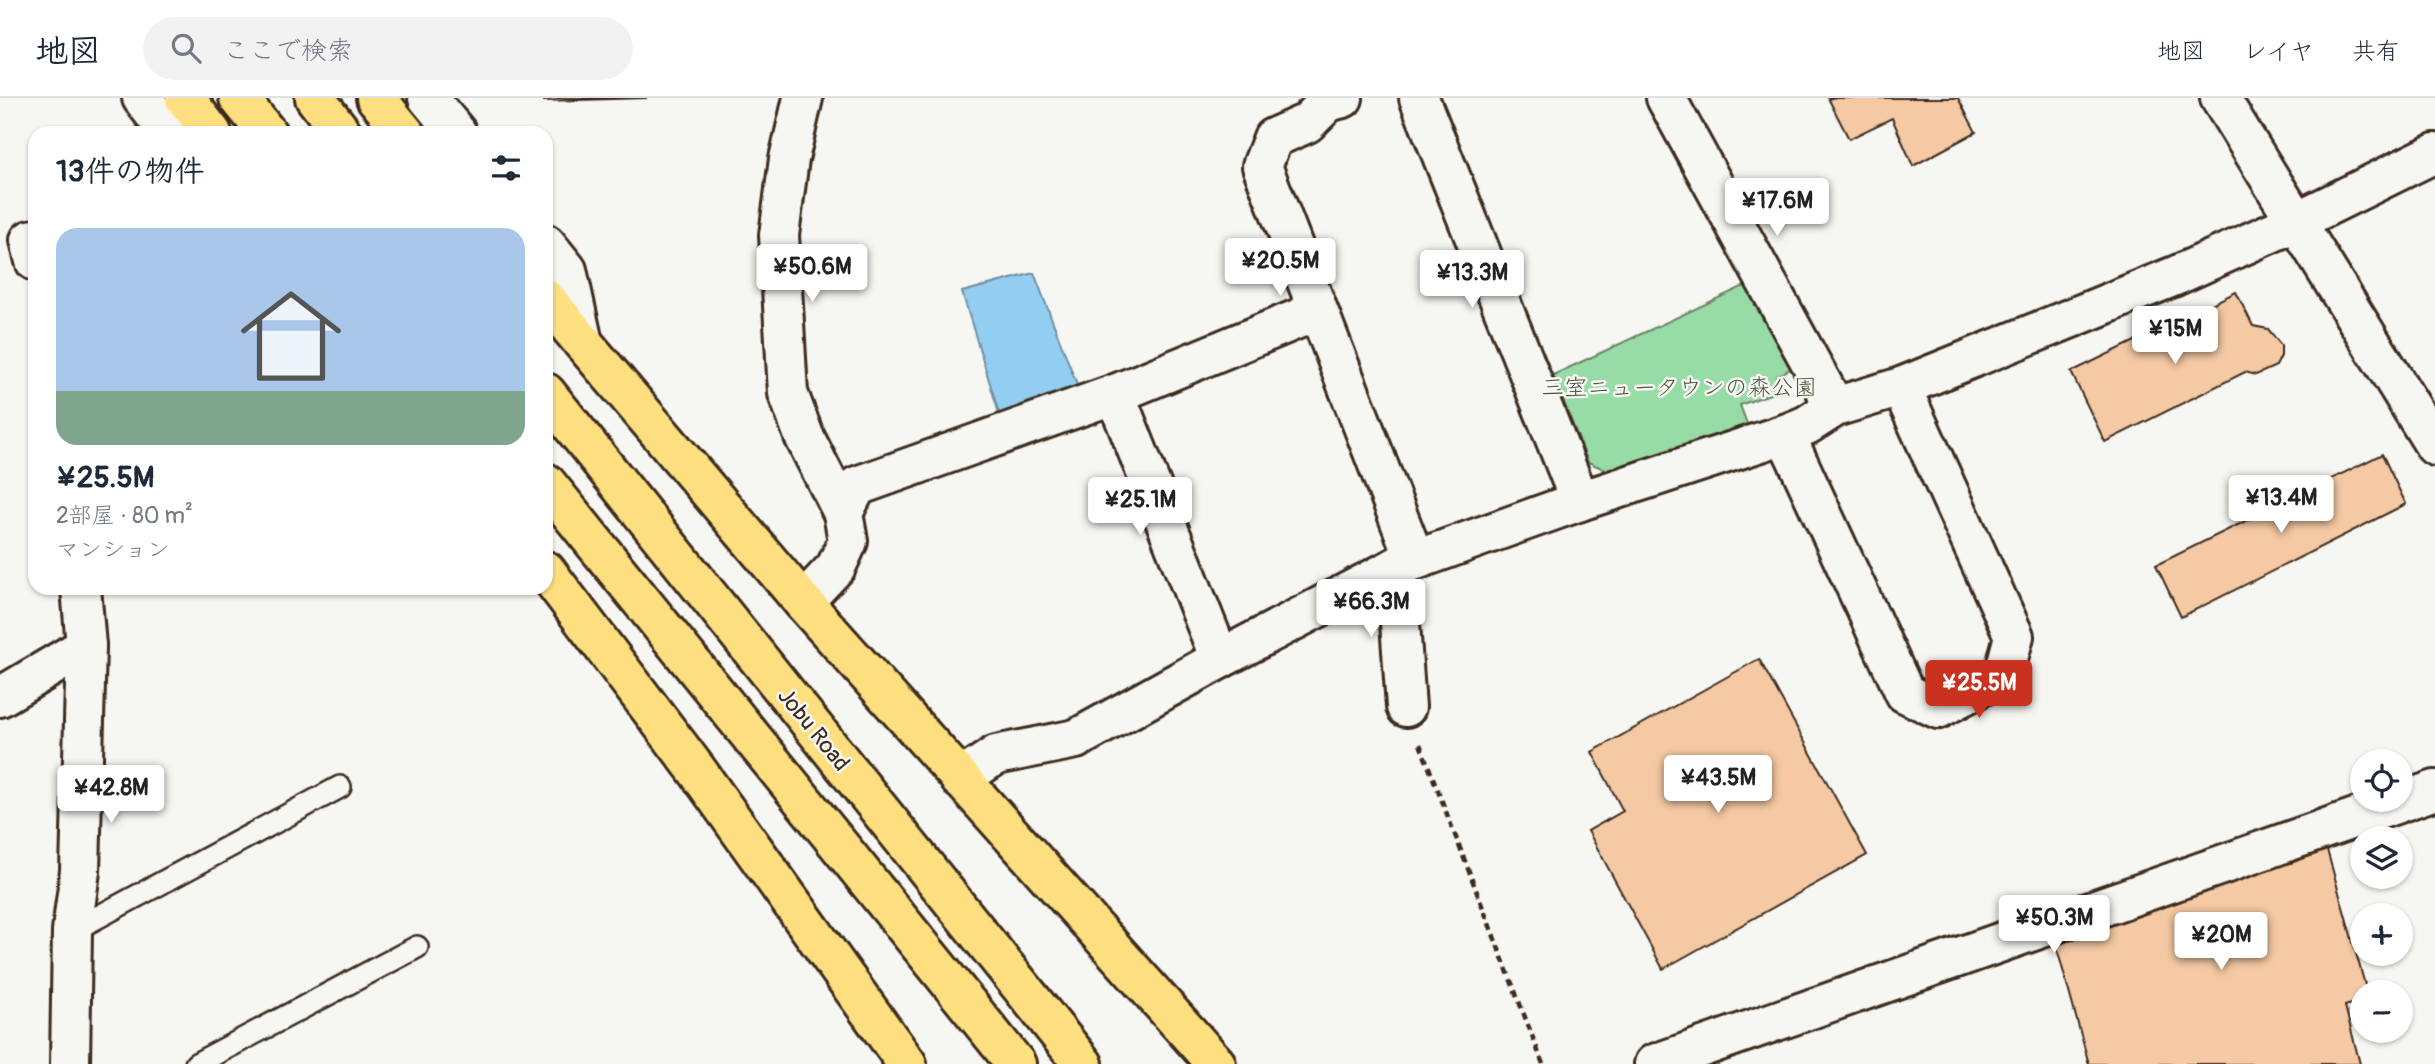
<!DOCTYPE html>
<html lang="ja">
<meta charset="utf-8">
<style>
body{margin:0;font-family:Pangolin,"Klee One",sans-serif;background:#f2f2f3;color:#1f2937;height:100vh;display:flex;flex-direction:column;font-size:26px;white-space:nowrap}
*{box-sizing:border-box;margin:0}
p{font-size:23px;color:#747a83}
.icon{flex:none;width:38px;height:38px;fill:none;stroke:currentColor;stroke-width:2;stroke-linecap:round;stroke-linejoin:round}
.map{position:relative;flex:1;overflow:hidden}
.sheet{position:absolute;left:28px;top:28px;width:525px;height:469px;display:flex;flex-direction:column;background:#fff;border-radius:21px;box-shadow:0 2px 5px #0004}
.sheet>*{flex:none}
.controls{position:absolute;left:2350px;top:651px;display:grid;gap:14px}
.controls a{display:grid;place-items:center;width:63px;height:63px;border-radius:50%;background:#fff;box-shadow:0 2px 5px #0004;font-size:35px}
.price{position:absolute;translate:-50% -60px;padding:0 16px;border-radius:7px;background:#fff;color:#222;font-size:23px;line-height:46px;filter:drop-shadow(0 2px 4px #0008)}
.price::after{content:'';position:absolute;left:50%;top:42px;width:21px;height:16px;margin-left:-10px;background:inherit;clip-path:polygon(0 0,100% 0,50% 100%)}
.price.current{background:#c8321e;color:#fff}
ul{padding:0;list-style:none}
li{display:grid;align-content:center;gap:14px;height:371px;padding:0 28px}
li span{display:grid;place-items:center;height:217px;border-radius:21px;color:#555}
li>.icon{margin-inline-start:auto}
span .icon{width:126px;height:126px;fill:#fffc;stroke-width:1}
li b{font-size:30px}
h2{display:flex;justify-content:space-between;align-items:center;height:84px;padding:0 28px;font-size:30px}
header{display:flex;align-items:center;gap:42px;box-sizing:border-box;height:98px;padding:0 35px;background:#fff;border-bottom:2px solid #e0e1e3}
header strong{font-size:33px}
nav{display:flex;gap:38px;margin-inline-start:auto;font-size:24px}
.search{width:490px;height:63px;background:#f2f2f3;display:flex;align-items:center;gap:18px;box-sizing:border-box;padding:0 24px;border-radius:38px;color:#747a83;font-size:26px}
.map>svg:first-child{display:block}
.green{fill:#97dba7;stroke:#698262;stroke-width:2}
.water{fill:#92cef2;stroke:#6f8c9d;stroke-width:2}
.building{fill:#f4c9a3;stroke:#3b2a1e;stroke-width:2}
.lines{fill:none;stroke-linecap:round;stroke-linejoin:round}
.service-casing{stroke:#3b2a1e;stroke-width:26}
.minor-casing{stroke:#3b2a1e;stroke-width:44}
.trunk-casing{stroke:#3b2a1e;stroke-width:44}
.path{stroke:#3b2a1e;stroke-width:4.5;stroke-dasharray:7 5;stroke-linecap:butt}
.service{stroke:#f6f6f2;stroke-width:21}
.minor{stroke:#f6f6f2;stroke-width:38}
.trunk{stroke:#fedf80;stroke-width:38}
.labels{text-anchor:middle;stroke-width:5;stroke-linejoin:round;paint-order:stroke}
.park-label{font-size:23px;fill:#525640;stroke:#f6f6f2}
.street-label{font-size:23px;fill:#3b2a1e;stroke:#f6f6f2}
</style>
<header>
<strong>地図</strong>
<div class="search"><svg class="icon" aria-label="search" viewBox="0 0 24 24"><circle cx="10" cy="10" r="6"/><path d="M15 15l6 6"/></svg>ここで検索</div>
<nav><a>地図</a><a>レイヤ</a><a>共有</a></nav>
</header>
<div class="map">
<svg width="2435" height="966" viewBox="0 0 2435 966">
<rect width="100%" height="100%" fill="#f6f6f2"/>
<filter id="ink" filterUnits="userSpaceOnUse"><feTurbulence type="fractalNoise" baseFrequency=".0143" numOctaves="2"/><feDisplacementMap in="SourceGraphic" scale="14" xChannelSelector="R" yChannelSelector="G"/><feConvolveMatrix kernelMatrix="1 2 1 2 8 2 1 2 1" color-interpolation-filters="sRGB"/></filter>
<g filter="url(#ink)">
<path class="green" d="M1744,188l8,4 43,76 -19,11 5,13 -41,15 9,24 -132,46 -29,-13 -35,-87z"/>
<path class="water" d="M1034,175l45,117 -77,33 -40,-131z"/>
<g class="building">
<path d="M543,0h104l-103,3z"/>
<path d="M1828,0h130l18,34 -63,34 -21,-48 -43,21z"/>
<path d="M2236,194l17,34 15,3 13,16v11l-5,10 -20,9 -11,-3 -140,70 -34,-70z"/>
<path d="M2382,356l24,50 -225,113 -25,-52z"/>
<path d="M1759,561l108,196 -204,114 -75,-138 35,-20 -31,-59z"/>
<path d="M2325,745l42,149h-5v9l-17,5 15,58h-271l-36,-130z"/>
</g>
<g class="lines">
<g class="service-casing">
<g id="service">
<path d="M72,833l268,-144"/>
<path d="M196,966l221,-117"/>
</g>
</g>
<g class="minor-casing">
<g id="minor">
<path d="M142,0l27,35"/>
<path d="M428,0l29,35"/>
<path d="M803,0l-14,61 -10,76 9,158 16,43 39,77"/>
<path d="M1343,0l-15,4 -21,21 -34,15 -11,28 153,394"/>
<path d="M1419,0l161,403"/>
<path d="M1666,0l169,309"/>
<path d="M2220,0l215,348"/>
<path d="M35,141l-5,1 5,21"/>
<path d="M546,146l21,26 16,73"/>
<path d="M1115,296l105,265"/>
<path d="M1785,336l120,259 33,16 66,-35 10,-38 -113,-249"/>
<path d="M1396,469l10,140"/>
<path d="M803,504l33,-35 12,-26 -5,-28 14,-27 258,-92 202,-83"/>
<path d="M0,599l86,-51"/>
<path d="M960,681l36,-24 80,-16 144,-80 176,-92 184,-66 205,-67 22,-9 28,-18 66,-20 274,-111 120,-54 140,-69"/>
<path d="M70,966l2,-133 8,-60 6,-225 -5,-58"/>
<path d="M1654,966l781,-274"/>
</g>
</g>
<g class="trunk-casing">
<g id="trunk">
<path d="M185,0l27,35"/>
<path d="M239,0l28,35"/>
<path d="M315,0l27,35"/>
<path d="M376,0l29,35"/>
<path d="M546,201l257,303 413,462"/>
<path d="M546,295l537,671"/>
<path d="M546,385l470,581"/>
<path d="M546,473l150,198 211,295"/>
</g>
</g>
<path class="path" d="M1420,646l123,320"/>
<use href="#service" class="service"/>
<use href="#minor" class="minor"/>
<use href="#trunk" class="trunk"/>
</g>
</g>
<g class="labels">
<g class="park-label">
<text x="1679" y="297">三室ニュータウンの森公園</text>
</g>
<g class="street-label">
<text transform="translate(814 631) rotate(51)" y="8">Jobu Road</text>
</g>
</g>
</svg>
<div class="controls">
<a><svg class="icon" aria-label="locate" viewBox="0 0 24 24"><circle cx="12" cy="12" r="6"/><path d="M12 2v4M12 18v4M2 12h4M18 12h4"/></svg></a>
<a><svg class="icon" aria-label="layers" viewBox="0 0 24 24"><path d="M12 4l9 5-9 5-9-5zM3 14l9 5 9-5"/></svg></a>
<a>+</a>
<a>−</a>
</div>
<b class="price" style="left:1777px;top:140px">¥17.6M</b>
<b class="price" style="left:1280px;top:200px">¥20.5M</b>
<b class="price" style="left:812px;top:206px">¥50.6M</b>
<b class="price" style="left:1472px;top:212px">¥13.3M</b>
<b class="price" style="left:2175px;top:268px">¥15M</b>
<b class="price" style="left:2281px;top:437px">¥13.4M</b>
<b class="price" style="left:1140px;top:439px">¥25.1M</b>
<b class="price" style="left:1371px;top:541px">¥66.3M</b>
<b class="price current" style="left:1979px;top:622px">¥25.5M</b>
<b class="price" style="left:1718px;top:717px">¥43.5M</b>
<b class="price" style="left:111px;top:727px">¥42.8M</b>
<b class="price" style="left:2054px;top:857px">¥50.3M</b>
<b class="price" style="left:2221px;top:874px">¥20M</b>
<section class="sheet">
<h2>13件の物件<svg class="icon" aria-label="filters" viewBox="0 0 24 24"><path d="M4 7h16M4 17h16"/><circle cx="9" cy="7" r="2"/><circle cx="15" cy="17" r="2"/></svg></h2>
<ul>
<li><span style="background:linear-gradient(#a9c7e8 75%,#7fa58c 0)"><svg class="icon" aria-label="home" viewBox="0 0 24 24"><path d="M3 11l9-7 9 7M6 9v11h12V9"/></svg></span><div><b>¥25.5M</b><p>2部屋 · 80 m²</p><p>マンション</p></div></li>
</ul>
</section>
</div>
